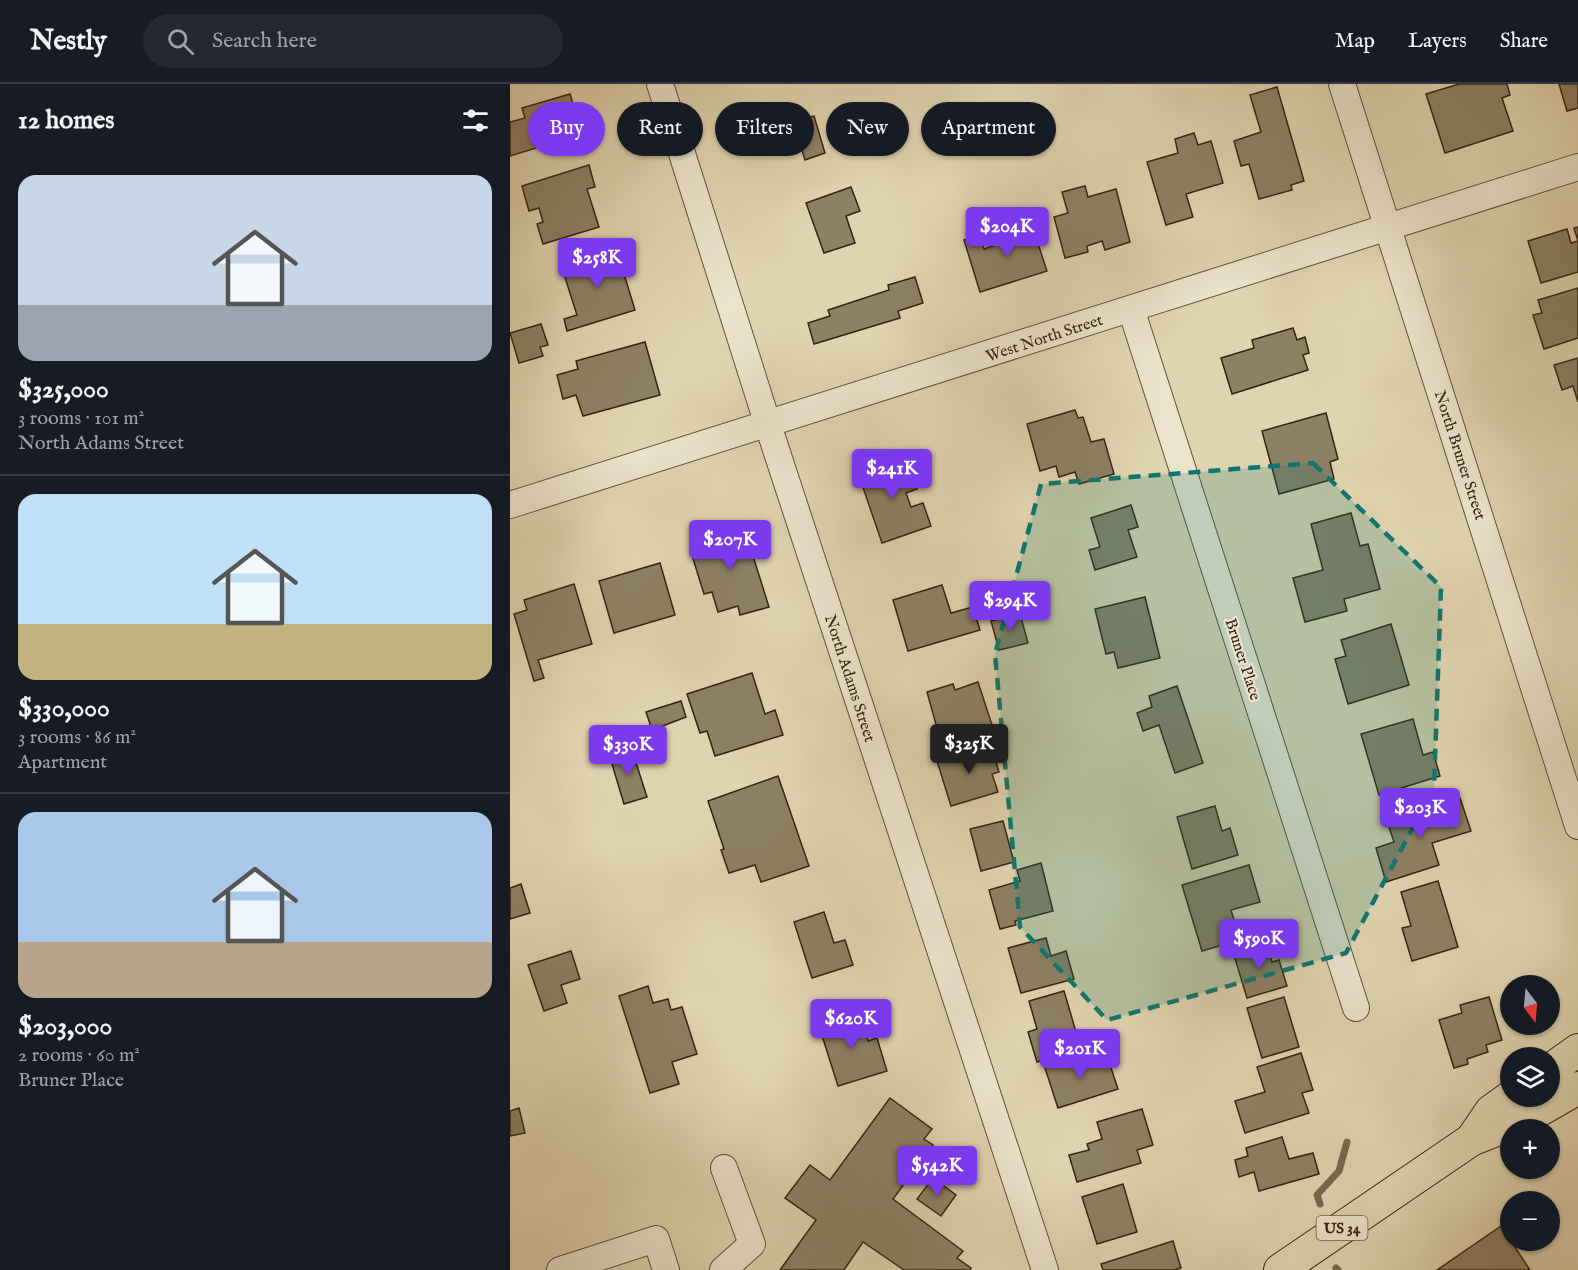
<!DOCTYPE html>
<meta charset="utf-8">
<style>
body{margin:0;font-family:"IM FELL English",serif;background:#242831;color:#f1f3f6;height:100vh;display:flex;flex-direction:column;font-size:22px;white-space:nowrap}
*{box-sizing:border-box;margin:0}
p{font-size:20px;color:#9ea1a6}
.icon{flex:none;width:33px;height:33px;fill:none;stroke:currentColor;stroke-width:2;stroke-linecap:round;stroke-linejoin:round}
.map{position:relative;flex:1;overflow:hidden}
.details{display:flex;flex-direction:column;background:#171b24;width:510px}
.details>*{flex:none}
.top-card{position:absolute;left:18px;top:18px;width:570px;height:54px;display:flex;gap:12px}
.needle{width:39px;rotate:164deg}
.tools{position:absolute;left:990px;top:891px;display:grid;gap:12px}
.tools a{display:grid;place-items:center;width:60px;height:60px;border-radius:50%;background:#171b24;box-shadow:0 2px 4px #0004;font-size:30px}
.price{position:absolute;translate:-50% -51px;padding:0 14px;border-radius:6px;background:#7c3aed;color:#fff;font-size:20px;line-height:39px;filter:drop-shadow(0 2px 3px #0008)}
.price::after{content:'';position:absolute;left:50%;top:36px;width:18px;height:14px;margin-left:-9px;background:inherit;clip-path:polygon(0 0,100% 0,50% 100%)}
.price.selected{background:#222;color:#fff}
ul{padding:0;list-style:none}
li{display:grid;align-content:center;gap:12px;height:318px;padding:0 18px}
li+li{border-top:2px solid #363941}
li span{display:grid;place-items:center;height:186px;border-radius:18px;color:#555}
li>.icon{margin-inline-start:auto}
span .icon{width:108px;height:108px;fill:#fffc;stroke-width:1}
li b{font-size:26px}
h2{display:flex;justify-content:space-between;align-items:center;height:72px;padding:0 18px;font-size:26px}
.tag{padding:0 21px;border-radius:27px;background:#171b24;box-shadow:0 2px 4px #0004;font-size:21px;line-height:54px}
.tag.selected{background:#7c3aed;color:#fff}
header{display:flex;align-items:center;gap:36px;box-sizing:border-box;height:84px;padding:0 30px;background:#171b24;border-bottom:2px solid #363941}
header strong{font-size:28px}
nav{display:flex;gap:33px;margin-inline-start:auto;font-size:21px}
.search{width:420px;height:54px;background:#242831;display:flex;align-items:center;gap:15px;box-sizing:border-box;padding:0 21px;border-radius:33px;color:#9ea1a6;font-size:22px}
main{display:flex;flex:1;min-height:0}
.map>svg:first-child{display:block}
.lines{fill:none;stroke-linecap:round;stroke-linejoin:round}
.stream{stroke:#776a50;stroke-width:7}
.building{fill:#8d8064;stroke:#332411;stroke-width:1.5}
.minor-casing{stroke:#5e5039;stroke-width:28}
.major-casing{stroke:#332411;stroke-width:34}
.minor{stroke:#ebe3cc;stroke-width:26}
.major{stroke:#e0d4b0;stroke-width:32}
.marked{fill:#0f766e;fill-opacity:0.2;stroke:#0f766e;stroke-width:4.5;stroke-dasharray:12 8;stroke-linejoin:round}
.labels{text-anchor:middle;stroke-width:4.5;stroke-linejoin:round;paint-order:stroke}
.shield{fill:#ebe3cc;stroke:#6a5d49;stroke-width:1.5}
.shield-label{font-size:15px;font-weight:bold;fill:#332411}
.street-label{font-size:16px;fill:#332411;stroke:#ebe3cc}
</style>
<header>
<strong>Nestly</strong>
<div class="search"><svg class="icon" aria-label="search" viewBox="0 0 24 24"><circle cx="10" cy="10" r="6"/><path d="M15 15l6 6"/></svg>Search here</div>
<nav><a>Map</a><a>Layers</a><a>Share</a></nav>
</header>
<main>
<section class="details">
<h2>12 homes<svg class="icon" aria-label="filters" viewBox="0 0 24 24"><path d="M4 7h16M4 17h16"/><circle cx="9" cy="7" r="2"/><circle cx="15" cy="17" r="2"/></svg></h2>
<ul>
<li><span style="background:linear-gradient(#c9d6e8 70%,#9aa5b1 0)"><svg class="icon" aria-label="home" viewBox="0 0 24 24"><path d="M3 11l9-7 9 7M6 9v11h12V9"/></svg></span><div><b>$325,000</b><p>3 rooms · 101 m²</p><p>North Adams Street</p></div></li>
<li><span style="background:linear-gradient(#bfe0f5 70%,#c2b280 0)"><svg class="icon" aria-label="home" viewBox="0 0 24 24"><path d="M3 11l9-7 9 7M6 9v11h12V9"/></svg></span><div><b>$330,000</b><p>3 rooms · 86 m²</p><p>Apartment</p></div></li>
<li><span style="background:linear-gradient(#a9c7e8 70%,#b9a48a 0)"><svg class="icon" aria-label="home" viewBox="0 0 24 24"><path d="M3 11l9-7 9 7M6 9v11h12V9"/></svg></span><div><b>$203,000</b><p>2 rooms · 60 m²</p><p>Bruner Place</p></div></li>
</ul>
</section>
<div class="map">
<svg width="1068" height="1186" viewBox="0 0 1068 1186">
<rect width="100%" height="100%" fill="#e0d4b0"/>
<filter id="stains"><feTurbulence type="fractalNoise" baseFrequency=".00333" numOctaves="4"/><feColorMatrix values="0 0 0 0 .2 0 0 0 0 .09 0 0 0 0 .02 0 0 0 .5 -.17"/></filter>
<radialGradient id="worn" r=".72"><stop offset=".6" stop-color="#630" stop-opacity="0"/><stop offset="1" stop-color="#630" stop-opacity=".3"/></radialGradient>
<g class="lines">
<g class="stream">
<path d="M810,1120l-3,-9 22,-24 8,-29"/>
<path d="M826,1184l2,2"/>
</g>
</g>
<g class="building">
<path d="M949,0h48l3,11 -8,3 11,33 -68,22 -19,-59z"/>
<path d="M1049,0h19v24l-11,3z"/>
<path d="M767,3l27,94 -13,4 1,5 -33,9 -10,-35 -8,2 -7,-25 27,-9 -11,-37z"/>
<path d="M60,10l12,40 -72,22v-34l15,-4 -3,-10z"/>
<path d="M287,23l4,13 13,-4 11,37 -20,7 -4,-13 -21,7 -12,-38z"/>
<path d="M684,49l4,12 13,-4 12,42 -37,11 7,23 -27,8 -19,-63 31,-9 -3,-14z"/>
<path d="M79,81l6,22 -8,2 12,38 -56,17 -6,-20 6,-2 -4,-14 -10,3 -7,-25z"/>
<path d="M575,102l3,11 28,-8 14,53 -25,8 -3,-9 -15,5 1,6 -23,6 -11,-41 14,-4 -6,-21z"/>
<path d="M341,103l9,24 -14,5 9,27 -31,10 -18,-50z"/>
<path d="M520,135l17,52 -67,21 -16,-52 16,-5 4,14 27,-9 -5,-14z"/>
<path d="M1068,143v45l-37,11 -13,-42 39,-12 4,14 7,-2 -4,-13z"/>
<path d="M106,164l19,62 -68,21 -3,-12 13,-4 -16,-50z"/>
<path d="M405,193l8,26 -25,8 2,7 -86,26 -6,-21 22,-7 -2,-6 61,-20 -1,-5z"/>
<path d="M1068,204v50l-34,11 -11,-34 9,-2 -4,-13z"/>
<path d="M31,240l7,21 -8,2 3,9 -24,7 -9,-30z"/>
<path d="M783,244l4,12 8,-3 4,16 -6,2 5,15 -76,24 -11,-36 33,-10 -2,-8z"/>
<path d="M135,258l15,53 -77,21 -7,-21 -13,4 -6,-24 21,-6 -2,-8z"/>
<path d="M1068,274v44l-5,-16 -11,4 -8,-25z"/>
<path d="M565,326l3,8 5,-1 8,25 13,-3 10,35 -35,10 -4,-12 -16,5 -3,-11 -16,5 -13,-47z"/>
<path d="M816,329l12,46 -8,3 4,17 -55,15 -17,-63z"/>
<path d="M387,373l6,20 9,-3 5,15 -11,4 5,14 12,-4 8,23 -49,17 -25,-73z"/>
<path d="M621,421l7,22 -10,3 9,27 -42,13 -6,-20 11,-3 -9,-29z"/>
<path d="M841,429l9,33 8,-2 12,45 -36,10 3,12 -42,11 -12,-44 30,-8 -12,-46z"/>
<path d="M233,440l26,83 -29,8 -2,-9 -20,6 -6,-20 -8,2 -14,-45 13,-4 -3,-8z"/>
<path d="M150,479l15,52 -61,18 -15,-52z"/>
<path d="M64,500l18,60 -54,16 6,18 -10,3 -20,-67 13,-4 -3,-10z"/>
<path d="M432,501l9,28 22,-6 7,23 -72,21 -15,-51z"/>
<path d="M635,513l15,61 -42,10 -4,-16 -8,2 -11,-45z"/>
<path d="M510,530l8,29 -29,7 -8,-29z"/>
<path d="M881,540l18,61 -61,19 -13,-45 11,-3 -5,-16z"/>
<path d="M242,589l13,41 10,-4 8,25 -68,21 -8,-25 -7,2 -13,-39z"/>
<path d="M468,598l15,46 -43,14 -5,-17 -8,3 -10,-36 26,-8 2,6z"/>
<path d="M667,602l26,77 -28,10 -16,-48 -16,6 -6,-18 15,-6 -3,-11z"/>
<path d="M171,617l5,16 -34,13 -6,-18z"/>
<path d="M903,635l10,36 10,-3 7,24 -61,19 -18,-61z"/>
<path d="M481,661l8,27 -7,2 6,18 -47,14 -14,-45z"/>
<path d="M121,663l16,50 -23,7 -15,-50z"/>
<path d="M268,692l31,90 -48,16 -6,-17 -26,8 -8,-23 3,-1 -16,-48z"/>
<path d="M950,714l11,33 -39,12 7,22 -53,17 -10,-34 18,-6 -7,-21z"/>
<path d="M705,722l7,25 8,-3 8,27 -46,14 -15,-52z"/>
<path d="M493,737l11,41 -33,9 -11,-42z"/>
<path d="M531,779l12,48 -38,10 1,4 -16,4 -11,-39 31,-9 -3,-11z"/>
<path d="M739,781l11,37 -29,8 9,30 -38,11 -20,-66z"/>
<path d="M928,797l20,66 -46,14 -10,-33 9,-2 -10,-34z"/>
<path d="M11,800l9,29 -20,6v-31z"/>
<path d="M314,828l10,31 11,-3 8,25 -41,13 -18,-56z"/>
<path d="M536,854l5,18 15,-5 8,28 -53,14 -13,-45z"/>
<path d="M756,858l6,20 7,-2 8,26 -40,12 -14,-46z"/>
<path d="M61,867l9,28 -19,6 6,18 -23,8 -16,-46z"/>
<path d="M138,902l5,17 15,-4 3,11 11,-3 15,47 -25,8 7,22 -29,9 -31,-97z"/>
<path d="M554,907l17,58 -44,13 -9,-30 9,-3 -8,-28z"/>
<path d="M774,913l15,50 -37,11 -15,-50z"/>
<path d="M979,913l13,43 -16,5 2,7 -21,7 1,5 -14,4 -15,-48 23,-7 -2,-8z"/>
<path d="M344,928l5,19 6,-2 3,12 9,-3 10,33 -49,15 -20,-63z"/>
<path d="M581,969l4,14 14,-5 9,27 -60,19 -13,-40z"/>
<path d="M791,969l12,37 -11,3 7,20 -64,20 -10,-32 30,-9 -8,-25z"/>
<path d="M380,1014l42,31 -8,10 9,6 -40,54 70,52 -6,7 14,10 -1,2h-66l-41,-28 -19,28h-64l36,-50 -31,-22 25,-33 20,15z"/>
<path d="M9,1024l6,25 -15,3v-25z"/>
<path d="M632,1025l11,36 -16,5 4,13 -64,19 -8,-27 20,-5 -2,-6 15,-5 -5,-17z"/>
<path d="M772,1053l7,22 24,-6 6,21 -60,17 -5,-19 -15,5 -4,-17 13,-4 -2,-8z"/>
<path d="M423,1094l23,17 -15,21 -24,-17z"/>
<path d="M613,1100l14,48 -40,12 -15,-47z"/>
<path d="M991,1142l29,44h-93z"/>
<path d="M663,1157l8,27 -7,2h-71l-2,-6z"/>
</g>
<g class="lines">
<g class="minor-casing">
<g id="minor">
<path d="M150,0l108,341 277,845"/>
<path d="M832,0l236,742"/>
<path d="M621,225l225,699"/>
<path d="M0,421l1068,-338"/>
<path d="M50,1186l96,-31 10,31"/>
<path d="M213,1186l29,-26 -28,-76"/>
</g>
</g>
<g class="major-casing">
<g id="major">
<path d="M1040,986l28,-20"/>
<path d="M962,1055l19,-28 21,-15"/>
<path d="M770,1186l191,-130 55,-22 52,-30"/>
</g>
</g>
<use href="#minor" class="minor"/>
<use href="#major" class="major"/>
</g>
<path class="marked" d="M803,379l128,124 -7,201 -88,165 -239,67 -87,-93 -25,-273 46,-170z"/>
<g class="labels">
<rect class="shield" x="806.5" y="1132" width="51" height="24" rx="4.5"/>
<g class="shield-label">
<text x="832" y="1149">US 34</text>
</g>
<g class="street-label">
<text transform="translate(534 253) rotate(-18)" y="6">West North Street</text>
<text transform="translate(951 371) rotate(72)" y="6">North Bruner Street</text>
<text transform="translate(734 575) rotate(72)" y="6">Bruner Place</text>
<text transform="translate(341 594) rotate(72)" y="6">North Adams Street</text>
</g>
</g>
<rect width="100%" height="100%" filter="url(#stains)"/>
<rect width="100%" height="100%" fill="url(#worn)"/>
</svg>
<div class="tools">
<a><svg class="needle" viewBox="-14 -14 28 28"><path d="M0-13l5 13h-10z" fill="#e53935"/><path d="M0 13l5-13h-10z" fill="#9ea1a6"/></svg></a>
<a><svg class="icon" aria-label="layers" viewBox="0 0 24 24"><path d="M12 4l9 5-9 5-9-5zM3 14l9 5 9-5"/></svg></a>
<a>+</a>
<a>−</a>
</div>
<b class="price" style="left:497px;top:174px">$204K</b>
<b class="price" style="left:87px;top:205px">$258K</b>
<b class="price" style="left:382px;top:416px">$241K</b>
<b class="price" style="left:220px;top:487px">$207K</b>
<b class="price" style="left:500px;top:548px">$294K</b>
<b class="price selected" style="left:459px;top:691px">$325K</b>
<b class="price" style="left:118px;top:692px">$330K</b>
<b class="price" style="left:910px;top:755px">$203K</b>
<b class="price" style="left:749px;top:886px">$590K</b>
<b class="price" style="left:341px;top:966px">$620K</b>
<b class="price" style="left:570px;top:996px">$201K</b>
<b class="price" style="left:427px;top:1113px">$542K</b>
<div class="top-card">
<a class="tag selected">Buy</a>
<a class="tag">Rent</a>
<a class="tag">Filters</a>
<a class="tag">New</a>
<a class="tag">Apartment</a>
</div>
</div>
</main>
